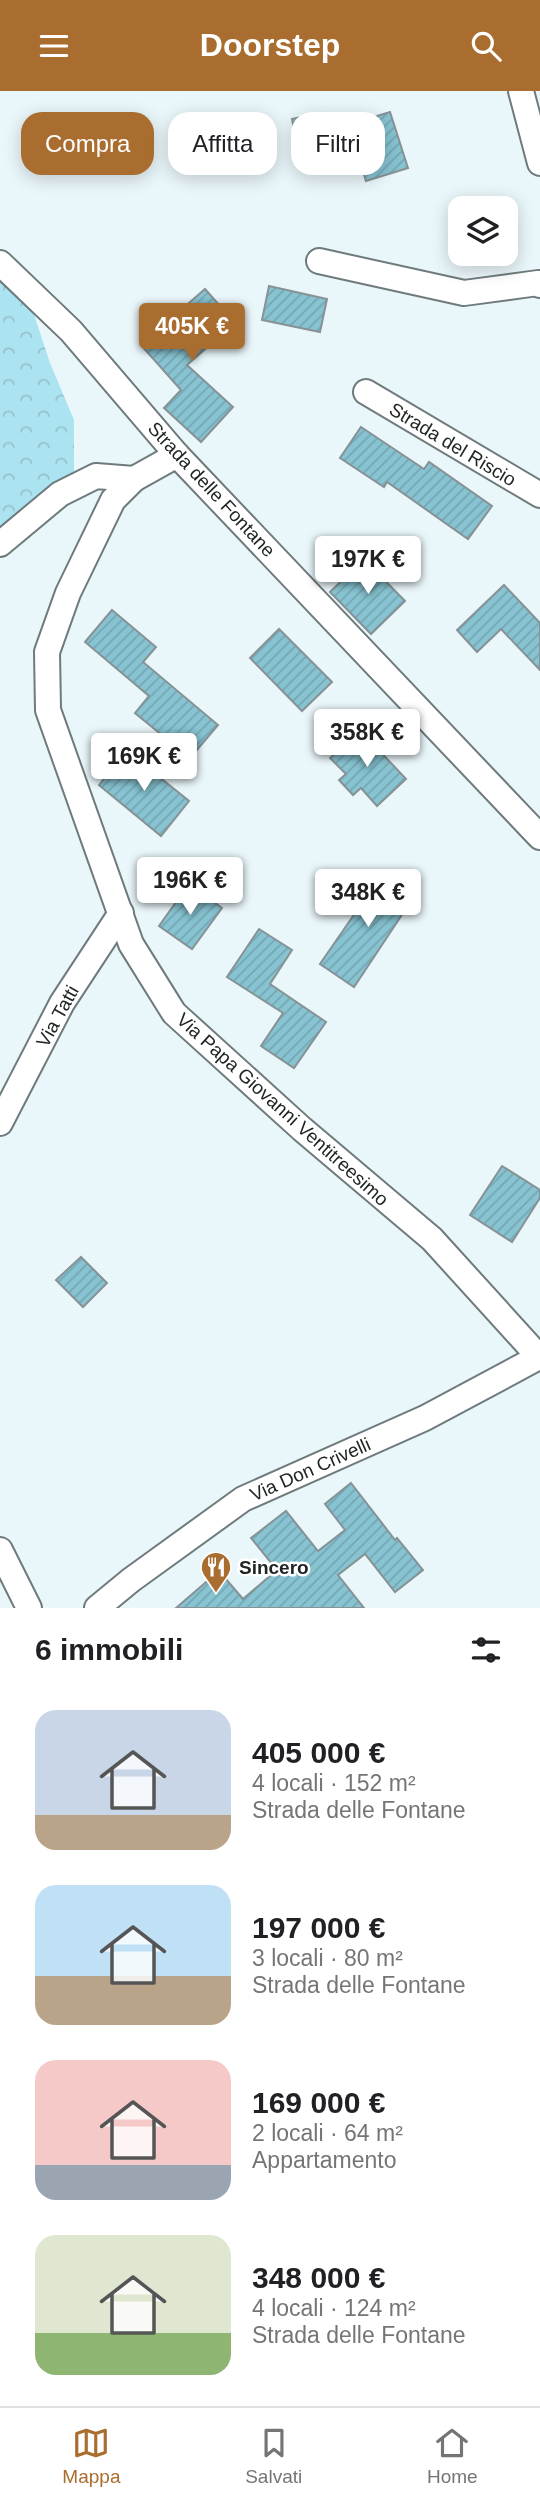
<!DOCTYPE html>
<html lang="it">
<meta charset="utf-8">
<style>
body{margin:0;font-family:Helvetica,sans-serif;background:#f2f2f2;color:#202124;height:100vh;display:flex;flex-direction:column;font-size:26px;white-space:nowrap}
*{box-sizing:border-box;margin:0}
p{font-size:23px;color:#757577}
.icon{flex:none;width:38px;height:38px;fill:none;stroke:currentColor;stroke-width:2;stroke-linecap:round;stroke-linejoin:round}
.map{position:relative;height:1517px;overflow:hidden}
.side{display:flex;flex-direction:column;background:#fff;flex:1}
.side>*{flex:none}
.top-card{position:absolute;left:21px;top:21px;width:499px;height:63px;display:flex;gap:14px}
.buttons{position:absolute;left:448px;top:105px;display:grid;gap:14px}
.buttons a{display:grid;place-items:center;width:70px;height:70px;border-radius:14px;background:#fff;box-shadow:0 4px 18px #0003;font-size:35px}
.price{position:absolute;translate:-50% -60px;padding:0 16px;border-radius:7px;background:#fff;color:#222;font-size:23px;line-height:46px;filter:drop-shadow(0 2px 4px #0008)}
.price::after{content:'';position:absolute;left:50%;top:42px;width:21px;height:16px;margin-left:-10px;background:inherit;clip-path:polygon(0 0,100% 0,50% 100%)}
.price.current{background:#a96e2f;color:#fff}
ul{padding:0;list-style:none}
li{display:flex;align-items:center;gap:21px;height:175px;padding:0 35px}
li span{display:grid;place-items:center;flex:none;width:196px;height:140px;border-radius:21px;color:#555}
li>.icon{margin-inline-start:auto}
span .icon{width:84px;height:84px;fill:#fffc;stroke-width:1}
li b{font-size:30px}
h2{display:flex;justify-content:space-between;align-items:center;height:84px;padding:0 35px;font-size:30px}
.pill{padding:0 24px;border-radius:21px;background:#fff;box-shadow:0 4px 18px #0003;font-size:24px;line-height:63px}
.pill.current{background:#a96e2f;color:#fff}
header{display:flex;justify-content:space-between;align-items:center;height:91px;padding:0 35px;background:#a96e2f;color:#fff;font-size:32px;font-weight:700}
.dock{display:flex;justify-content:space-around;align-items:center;height:98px;border-top:2px solid #e0e0e0;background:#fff;font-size:19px;color:#757577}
.dock a{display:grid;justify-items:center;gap:4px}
.dock .current{color:#a96e2f}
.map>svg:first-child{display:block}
.forest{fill:url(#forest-crowns)}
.building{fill:url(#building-hatch);stroke:#869295;stroke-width:2}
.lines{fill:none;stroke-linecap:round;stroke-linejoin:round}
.minor-casing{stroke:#6f7a7d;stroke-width:28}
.minor{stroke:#fff;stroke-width:24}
.labels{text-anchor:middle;stroke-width:5;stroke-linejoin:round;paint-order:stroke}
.street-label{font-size:19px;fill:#1e2324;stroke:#fff}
.poi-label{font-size:19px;font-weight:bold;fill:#1e2324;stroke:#fff;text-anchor:start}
</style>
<header><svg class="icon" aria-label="menu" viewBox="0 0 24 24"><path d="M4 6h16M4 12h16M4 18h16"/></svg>Doorstep<svg class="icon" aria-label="search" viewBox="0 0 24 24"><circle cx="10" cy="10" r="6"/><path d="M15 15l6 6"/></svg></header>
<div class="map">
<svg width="540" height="1517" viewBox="0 0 540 1517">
<defs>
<pattern id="forest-crowns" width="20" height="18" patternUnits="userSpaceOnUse" patternTransform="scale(1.75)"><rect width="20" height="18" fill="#ace3f1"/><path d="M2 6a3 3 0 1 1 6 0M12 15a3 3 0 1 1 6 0" fill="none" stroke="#94c2ce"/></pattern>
<pattern id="building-hatch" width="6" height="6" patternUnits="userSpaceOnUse" patternTransform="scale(1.75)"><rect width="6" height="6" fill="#87c3d1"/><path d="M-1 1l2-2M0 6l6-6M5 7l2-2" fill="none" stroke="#74a7b3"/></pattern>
</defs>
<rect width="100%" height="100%" fill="#e9f6fa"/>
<path class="forest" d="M0,170l25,26 25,76 24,57v59l-74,79z"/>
<g class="building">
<path d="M390,21l18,56 -42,13 -18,-56z"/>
<path d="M90,22l4,36 -54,7 -5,-36z"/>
<path d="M320,22l5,25 -28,6 -5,-25z"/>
<path d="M269,195l58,13 -7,33 -58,-12z"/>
<path d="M205,198l30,34 -48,42 46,42 -32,35 -37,-34 17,-18 -40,-45z"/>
<path d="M361,336l63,42 5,-7 63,44 -24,33 -81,-57 -3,5 -44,-29z"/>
<path d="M364,468l41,42 -34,33 -41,-42z"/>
<path d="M504,494l36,38v47l-39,-41 -24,23 -20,-22z"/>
<path d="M112,519l44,37 -13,15 75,63 -28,33 -55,-45 14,-17 -64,-54z"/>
<path d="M279,538l53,53 -30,29 -52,-53z"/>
<path d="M360,639l46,49 -29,27 -16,-18 -8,7 -14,-15 7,-6 -16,-16z"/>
<path d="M127,660l62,50 -28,35 -62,-51z"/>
<path d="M380,781l35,23 -61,92 -34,-23 40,-58 -2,-1z"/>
<path d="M189,793l33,24 -30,41 -33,-23z"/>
<path d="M259,838l33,21 -22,34 56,38 -32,46 -33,-22 22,-33 -56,-36z"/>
<path d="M502,1075l38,24v8l-28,44 -42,-27z"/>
<path d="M81,1166l26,26 -24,24 -27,-27z"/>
<path d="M351,1392l44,57 2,-2 26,32 -28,22 -30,-38 -27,21 26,33h-188l43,-37 24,28 34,-29 -26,-32 35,-27 32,40 27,-21 -20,-26z"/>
</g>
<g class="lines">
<g class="minor-casing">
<g id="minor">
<path d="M521,0l19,72"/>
<path d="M319,170l145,32 74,-10 2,2"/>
<path d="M0,172l71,68 106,124 363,382"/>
<path d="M366,301l174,103"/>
<path d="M177,364l-43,24 -21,21 -45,93 -21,59 1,58 83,234 43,69 128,116 130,110 108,119"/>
<path d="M0,453l60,-50 36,-18 38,3"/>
<path d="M0,1032l62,-120 59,-90"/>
<path d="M0,1459l29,58"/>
<path d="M97,1517l34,-28 112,-81 182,-81 114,-61"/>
</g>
</g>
<use href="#minor" class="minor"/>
</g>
<defs>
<g id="restaurant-pin" transform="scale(1.575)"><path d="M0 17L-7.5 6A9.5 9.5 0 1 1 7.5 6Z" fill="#a96e2f" stroke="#fff"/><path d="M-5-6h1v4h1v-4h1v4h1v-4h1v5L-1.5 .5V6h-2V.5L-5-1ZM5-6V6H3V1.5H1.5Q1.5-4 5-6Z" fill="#fff"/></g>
</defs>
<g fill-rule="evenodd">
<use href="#restaurant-pin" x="216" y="1476"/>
</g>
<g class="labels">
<g class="street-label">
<text transform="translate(453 353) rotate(31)" y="7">Strada del Riscio</text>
<text transform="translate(212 398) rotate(47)" y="7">Strada delle Fontane</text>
<text transform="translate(57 925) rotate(-61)" y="7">Via Tatti</text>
<text transform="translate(283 1018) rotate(42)" y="7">Via Papa Giovanni Ventitreesimo</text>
<text transform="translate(310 1378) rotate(-24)" y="7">Via Don Crivelli</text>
</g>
<g class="poi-label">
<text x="239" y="1483">Sincero</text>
</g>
</g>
</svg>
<div class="buttons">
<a><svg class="icon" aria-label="layers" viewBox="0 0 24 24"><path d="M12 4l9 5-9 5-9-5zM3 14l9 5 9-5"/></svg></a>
</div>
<b class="price current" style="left:192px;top:272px">405K €</b>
<b class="price" style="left:368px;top:505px">197K €</b>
<b class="price" style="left:367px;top:678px">358K €</b>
<b class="price" style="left:144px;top:702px">169K €</b>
<b class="price" style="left:190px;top:826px">196K €</b>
<b class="price" style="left:368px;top:838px">348K €</b>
<div class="top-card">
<a class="pill current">Compra</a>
<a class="pill">Affitta</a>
<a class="pill">Filtri</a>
</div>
</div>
<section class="side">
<h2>6 immobili<svg class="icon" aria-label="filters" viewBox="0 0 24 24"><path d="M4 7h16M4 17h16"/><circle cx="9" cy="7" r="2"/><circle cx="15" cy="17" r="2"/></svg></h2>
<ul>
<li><span style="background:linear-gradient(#c9d6e8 75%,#b9a48a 0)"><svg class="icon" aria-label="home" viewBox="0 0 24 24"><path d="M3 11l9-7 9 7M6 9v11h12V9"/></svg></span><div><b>405 000 €</b><p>4 locali · 152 m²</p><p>Strada delle Fontane</p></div></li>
<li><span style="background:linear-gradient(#bfe0f5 65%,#b9a48a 0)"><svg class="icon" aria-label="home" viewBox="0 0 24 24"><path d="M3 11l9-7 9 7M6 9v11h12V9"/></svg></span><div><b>197 000 €</b><p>3 locali · 80 m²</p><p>Strada delle Fontane</p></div></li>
<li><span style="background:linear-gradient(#f6c9c9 75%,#9aa5b1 0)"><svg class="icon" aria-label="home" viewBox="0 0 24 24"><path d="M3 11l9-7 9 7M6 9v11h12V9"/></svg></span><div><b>169 000 €</b><p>2 locali · 64 m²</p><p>Appartamento</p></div></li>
<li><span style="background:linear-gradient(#dfe7d0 70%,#8fb573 0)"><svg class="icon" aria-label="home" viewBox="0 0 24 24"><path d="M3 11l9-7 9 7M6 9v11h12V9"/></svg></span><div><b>348 000 €</b><p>4 locali · 124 m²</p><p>Strada delle Fontane</p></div></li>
</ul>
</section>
<nav class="dock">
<a class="current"><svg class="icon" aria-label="map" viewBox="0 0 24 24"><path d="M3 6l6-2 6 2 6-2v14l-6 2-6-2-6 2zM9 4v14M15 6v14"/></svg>Mappa</a>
<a><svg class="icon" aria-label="saved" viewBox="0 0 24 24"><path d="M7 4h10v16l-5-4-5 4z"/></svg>Salvati</a>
<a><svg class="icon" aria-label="home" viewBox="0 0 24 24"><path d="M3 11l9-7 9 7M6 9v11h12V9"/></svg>Home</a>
</nav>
